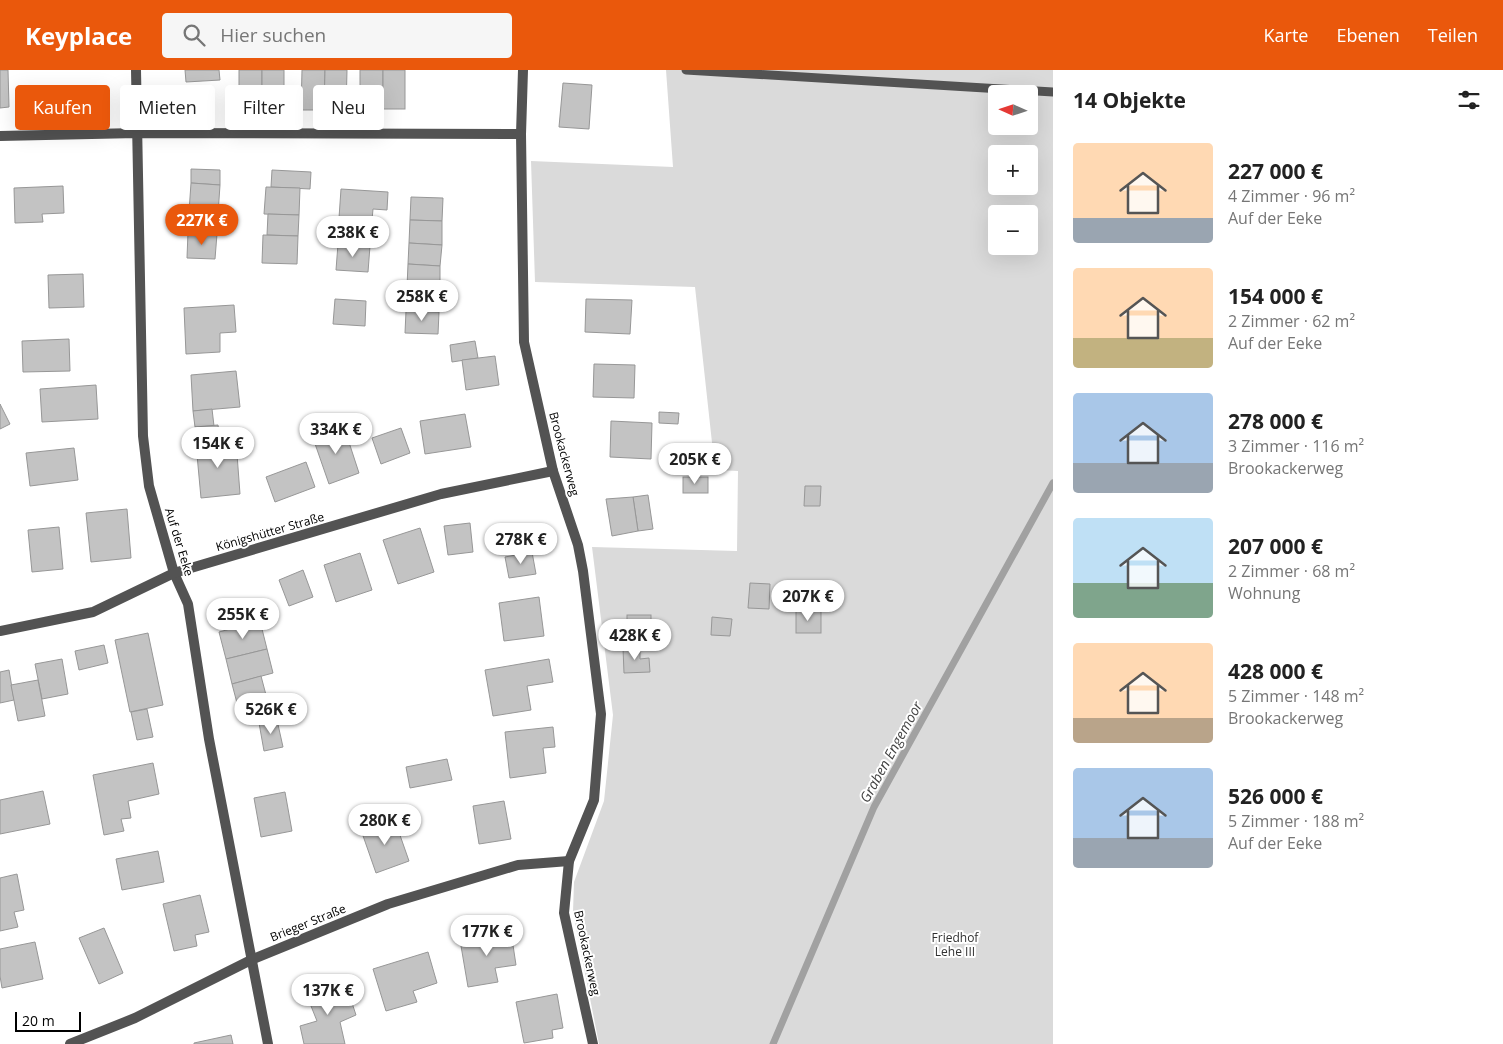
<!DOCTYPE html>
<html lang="de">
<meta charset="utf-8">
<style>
body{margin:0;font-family:"Open Sans",sans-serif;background:#f6f6f6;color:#222;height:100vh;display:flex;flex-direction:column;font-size:19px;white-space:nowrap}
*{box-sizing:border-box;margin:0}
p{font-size:16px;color:#767676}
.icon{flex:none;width:28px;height:28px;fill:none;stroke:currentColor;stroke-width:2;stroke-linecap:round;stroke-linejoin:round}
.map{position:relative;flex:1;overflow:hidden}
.drawer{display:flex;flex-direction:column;background:#fff;width:450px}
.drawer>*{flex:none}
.banner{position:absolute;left:15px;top:15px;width:475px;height:45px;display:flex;gap:10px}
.needle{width:32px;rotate:273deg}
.controls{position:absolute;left:988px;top:15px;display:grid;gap:10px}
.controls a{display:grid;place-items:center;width:50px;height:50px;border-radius:5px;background:#fff;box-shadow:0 5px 20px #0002;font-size:25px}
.scale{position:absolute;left:15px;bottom:12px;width:66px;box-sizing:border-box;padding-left:5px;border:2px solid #000;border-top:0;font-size:14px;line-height:18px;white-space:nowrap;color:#000;-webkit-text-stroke:4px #fff;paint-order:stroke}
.price{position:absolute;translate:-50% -42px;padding:0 11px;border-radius:18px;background:#fff;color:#222;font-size:16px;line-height:32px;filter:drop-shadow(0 1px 2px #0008)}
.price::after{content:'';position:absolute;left:50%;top:30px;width:15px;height:11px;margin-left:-8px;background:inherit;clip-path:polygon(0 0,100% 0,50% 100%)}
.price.current{background:#ea580c;color:#fff}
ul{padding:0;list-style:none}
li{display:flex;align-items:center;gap:15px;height:125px;padding:0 20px}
li span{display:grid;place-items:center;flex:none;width:140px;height:100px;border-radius:5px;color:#555}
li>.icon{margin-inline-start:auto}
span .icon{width:60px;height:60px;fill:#fffc;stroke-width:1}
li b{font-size:21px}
h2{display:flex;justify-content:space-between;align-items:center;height:60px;padding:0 20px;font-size:21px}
.tag{padding:0 18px;border-radius:5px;background:#fff;box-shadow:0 5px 20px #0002;font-size:18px;line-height:45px}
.tag.current{background:#ea580c;color:#fff}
header{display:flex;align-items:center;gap:30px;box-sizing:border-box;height:70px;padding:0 25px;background:#ea580c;color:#fff}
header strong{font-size:24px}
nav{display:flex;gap:28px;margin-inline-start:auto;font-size:18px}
.search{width:350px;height:45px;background:#f6f6f6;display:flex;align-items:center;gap:12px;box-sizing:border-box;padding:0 18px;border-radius:5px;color:#767676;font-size:19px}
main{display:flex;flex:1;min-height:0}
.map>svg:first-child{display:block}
.green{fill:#dadada;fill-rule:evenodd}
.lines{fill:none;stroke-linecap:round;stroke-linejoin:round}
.stream{stroke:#a1a1a1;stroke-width:7}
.building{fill:#c3c3c3;stroke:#979797}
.service{stroke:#535353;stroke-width:9}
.minor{stroke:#535353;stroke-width:10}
.labels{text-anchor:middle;stroke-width:4;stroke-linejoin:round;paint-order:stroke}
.street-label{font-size:12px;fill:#000;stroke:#fff}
.park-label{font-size:12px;fill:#313131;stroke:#fff}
.water-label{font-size:14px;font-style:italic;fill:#424242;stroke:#fff}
</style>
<header>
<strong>Keyplace</strong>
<div class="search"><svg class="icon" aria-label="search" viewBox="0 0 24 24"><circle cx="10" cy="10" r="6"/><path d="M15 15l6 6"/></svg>Hier suchen</div>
<nav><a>Karte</a><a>Ebenen</a><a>Teilen</a></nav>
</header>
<main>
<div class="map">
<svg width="1053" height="974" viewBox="0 0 1053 974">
<rect width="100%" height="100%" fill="#fff"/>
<path class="green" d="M666,0h387v974h-454l-26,-132 1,-30 30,-81 9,-86 -21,-168 145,4 1,-80 -23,-1 -20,-183 -160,-5 -4,-121 142,6zM996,24h33v32h-33zM996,84h33v32h-33zM996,144h33v32h-33z"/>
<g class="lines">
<path class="stream" d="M773,974l101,-237 179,-324"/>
</g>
<g class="building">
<path d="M0,0h8l1,37 -9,1z"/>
<path d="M185,0h34l1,10 -34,2z"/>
<rect x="239" y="0" width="23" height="37"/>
<path d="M262,0h22v38l-22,-1z"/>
<path d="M302,0h23l-1,40h-23z"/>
<path d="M325,0h22l-1,41 -22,-1z"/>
<path d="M360,0h23v39l-23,-1z"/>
<rect x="383" y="0" width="22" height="39"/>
<path d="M563,13l29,2 -3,44 -30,-2z"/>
<path d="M191,99l29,1v15l-29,-2z"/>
<path d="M272,100l39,2 -1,17 -39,-2z"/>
<path d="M191,113l29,2 -2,29 -29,-2z"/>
<path d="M63,116l1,27 -22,1 1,8 -28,1 -1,-35z"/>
<path d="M266,117l34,1 -1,27 -35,-1z"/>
<path d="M341,119l47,3 -1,18 -14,-1 -1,11 -33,-2z"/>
<path d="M411,127l32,1 -1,23 -32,-1z"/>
<path d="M189,142l29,2 -1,20 -29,-2z"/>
<path d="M268,144l31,1 -1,21 -31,-1z"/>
<path d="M410,150l32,1v24l-33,-2z"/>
<path d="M188,162l29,2 -2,25 -28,-1z"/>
<path d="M263,165l35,1 -1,28 -35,-1z"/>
<path d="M409,173l33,2 -2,21 -32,-2z"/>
<path d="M338,174l32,2 -2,26 -32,-2z"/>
<path d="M408,194l32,2v23l-33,-2z"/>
<path d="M83,204l1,33 -35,1 -1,-33z"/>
<path d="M407,217l33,2 -1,23 -33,-1z"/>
<path d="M335,229l31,2 -1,25 -32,-2z"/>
<path d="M586,229l46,1 -2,34 -45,-2z"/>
<path d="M234,235l2,27 -16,1v19l-34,2 -2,-46z"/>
<path d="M406,241l33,1 -1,22 -33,-1z"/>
<path d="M69,269l1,32 -47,1 -1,-31z"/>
<path d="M475,271l3,17 -26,4 -2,-17z"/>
<path d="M495,286l4,29 -33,5 -4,-30z"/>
<path d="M594,294l41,1 -1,33 -41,-1z"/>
<path d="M236,301l4,36 -47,4 -2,-36z"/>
<path d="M96,315l2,34 -56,3 -2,-33z"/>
<path d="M0,334l10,20 -10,5z"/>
<path d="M212,339l2,17 -19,1 -2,-16z"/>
<path d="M659,342l20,1 -1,11 -19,-1z"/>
<path d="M465,344l6,33 -46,7 -5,-33z"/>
<path d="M611,351l41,2 -1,36 -41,-2z"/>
<path d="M218,355l2,17 -24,2 -1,-17z"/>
<path d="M344,357l15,46 -30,11 -16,-46z"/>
<path d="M401,358l9,25 -29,11 -9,-26z"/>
<path d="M236,371l4,53 -39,4 -5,-54z"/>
<path d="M74,378l4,32 -48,6 -4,-33z"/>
<path d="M306,392l9,25 -40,15 -9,-25z"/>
<rect x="683" y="407" width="25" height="16"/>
<path d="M805,416h16l-1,20h-16z"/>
<path d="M648,425l5,34 -15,2 -5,-34z"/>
<path d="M633,427l5,34 -26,5 -6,-37z"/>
<path d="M127,439l4,49 -40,4 -5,-49z"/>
<path d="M470,453l3,29 -25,3 -4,-29z"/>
<path d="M59,457l4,42 -31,3 -4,-42z"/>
<path d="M420,458l14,44 -36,12 -15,-44z"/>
<path d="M532,482l4,22 -27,4 -4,-21z"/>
<path d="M360,483l12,37 -36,12 -12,-37z"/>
<path d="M303,500l10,27 -24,9 -10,-26z"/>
<path d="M750,513l20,1 -1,25 -21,-1z"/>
<path d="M539,527l5,39 -40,5 -5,-38z"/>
<rect x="796" y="540" width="25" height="23"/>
<rect x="627" y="545" width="24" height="22"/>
<path d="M712,547l20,2 -2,17 -19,-1z"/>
<path d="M260,551l7,28 -41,10 -7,-27z"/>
<path d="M148,563l15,72 -33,7 -15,-72z"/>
<path d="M104,575l4,18 -29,7 -4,-19z"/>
<path d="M640,577v12l9,-1 1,14 -26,1 -1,-25z"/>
<path d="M267,579l6,24 -41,11 -6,-25z"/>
<path d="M62,589l6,35 -26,5 -7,-35z"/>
<path d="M549,589l4,23 -26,4 4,24 -38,6 -8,-46z"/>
<path d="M9,600l5,30 -14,3v-31z"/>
<path d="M261,606l5,19 -29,8 -5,-19z"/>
<path d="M38,610l7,36 -27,5 -7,-36z"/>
<path d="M147,639l6,28 -16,3 -6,-28z"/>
<path d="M277,650l6,27 -19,4 -5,-28z"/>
<path d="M553,657l2,20 -12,1 3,25 -36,5 -5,-46z"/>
<path d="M447,689l5,21 -42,8 -4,-21z"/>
<path d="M153,693l6,31 -31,7 3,17 -10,1 3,12 -20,4 -11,-60z"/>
<path d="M43,721l7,33 -50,10v-34z"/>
<path d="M285,722l7,39 -31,6 -7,-39z"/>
<path d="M504,731l7,38 -32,5 -6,-38z"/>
<path d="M394,748l15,43 -33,12 -15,-43z"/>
<path d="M158,781l6,31 -42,8 -6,-31z"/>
<path d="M17,804l7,36 -10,2 4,15 -18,4v-53z"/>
<path d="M200,825l9,37 -14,3 2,11 -23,5 -11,-47z"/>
<path d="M104,858l19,45 -24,11 -20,-46z"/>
<path d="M511,862l5,33 -21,3 3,14 -30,5 -8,-47z"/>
<path d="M35,872l8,37 -41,9 -2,-12v-27z"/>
<path d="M428,882l9,31 -24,8 4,11 -31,9 -13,-42z"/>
<path d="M345,912l11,33 -16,7 5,22h-41l-4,-18 17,-5 -10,-25z"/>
<path d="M557,924l6,34 -11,2 1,8 -29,5 -8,-41z"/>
<path d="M231,965l2,9h-39v-1z"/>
</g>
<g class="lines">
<path class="service" d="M686,0l367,22"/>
<g class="minor">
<path d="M136,0l7,366 6,50 25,87 14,31 21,135 59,305"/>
<path d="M523,0l-2,64 3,208 29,129 25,74 5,26 18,143 -7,86 -25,61 -5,52 29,131"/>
<path d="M0,66l137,-3 384,1"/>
<path d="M0,561l93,-19 81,-39 267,-79 112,-23"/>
<path d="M70,974l65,-26 118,-59 135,-55 130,-39 51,-4"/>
</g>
</g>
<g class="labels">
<g class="street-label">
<text transform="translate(564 384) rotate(75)" y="4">Brookackerweg</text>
<text transform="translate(270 462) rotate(-16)" y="4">Königshütter Straße</text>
<text transform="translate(179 472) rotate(73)" y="4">Auf der Eeke</text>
<text transform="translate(308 853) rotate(-22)" y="4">Brieger Straße</text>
<text transform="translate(587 883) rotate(78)" y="4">Brookackerweg</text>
</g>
<g class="park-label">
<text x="955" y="872">Friedhof<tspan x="955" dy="14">Lehe III</tspan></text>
</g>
<g class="water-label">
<text transform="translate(891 682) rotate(-61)" y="5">Graben Engemoor</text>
</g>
</g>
</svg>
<div class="controls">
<a><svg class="needle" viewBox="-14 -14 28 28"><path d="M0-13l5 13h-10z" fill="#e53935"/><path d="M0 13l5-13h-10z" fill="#767676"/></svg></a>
<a>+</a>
<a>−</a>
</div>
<div class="scale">20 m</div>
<b class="price current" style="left:202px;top:176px">227K €</b>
<b class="price" style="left:353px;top:188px">238K €</b>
<b class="price" style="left:422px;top:252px">258K €</b>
<b class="price" style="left:336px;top:385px">334K €</b>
<b class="price" style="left:218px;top:399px">154K €</b>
<b class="price" style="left:695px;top:415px">205K €</b>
<b class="price" style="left:521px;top:495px">278K €</b>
<b class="price" style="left:808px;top:552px">207K €</b>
<b class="price" style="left:243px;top:570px">255K €</b>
<b class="price" style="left:635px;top:591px">428K €</b>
<b class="price" style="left:271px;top:665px">526K €</b>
<b class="price" style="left:385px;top:776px">280K €</b>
<b class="price" style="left:487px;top:887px">177K €</b>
<b class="price" style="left:328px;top:946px">137K €</b>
<div class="banner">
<a class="tag current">Kaufen</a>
<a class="tag">Mieten</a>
<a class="tag">Filter</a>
<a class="tag">Neu</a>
</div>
</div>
<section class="drawer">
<h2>14 Objekte<svg class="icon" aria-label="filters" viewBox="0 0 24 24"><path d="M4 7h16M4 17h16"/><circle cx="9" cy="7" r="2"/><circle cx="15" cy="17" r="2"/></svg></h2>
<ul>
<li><span style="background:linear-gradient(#ffd9b3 75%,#9aa5b1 0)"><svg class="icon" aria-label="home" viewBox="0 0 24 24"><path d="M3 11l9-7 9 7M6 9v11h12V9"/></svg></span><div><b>227 000 €</b><p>4 Zimmer · 96 m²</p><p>Auf der Eeke</p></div></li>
<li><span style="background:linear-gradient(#ffd9b3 70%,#c2b280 0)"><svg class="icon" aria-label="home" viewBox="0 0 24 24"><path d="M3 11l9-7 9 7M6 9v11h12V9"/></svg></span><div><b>154 000 €</b><p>2 Zimmer · 62 m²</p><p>Auf der Eeke</p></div></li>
<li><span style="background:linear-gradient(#a9c7e8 70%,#9aa5b1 0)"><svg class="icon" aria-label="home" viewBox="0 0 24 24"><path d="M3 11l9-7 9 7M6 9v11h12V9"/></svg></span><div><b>278 000 €</b><p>3 Zimmer · 116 m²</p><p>Brookackerweg</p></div></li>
<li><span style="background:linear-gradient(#bfe0f5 65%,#7fa58c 0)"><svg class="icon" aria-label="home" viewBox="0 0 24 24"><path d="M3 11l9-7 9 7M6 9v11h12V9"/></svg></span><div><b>207 000 €</b><p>2 Zimmer · 68 m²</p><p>Wohnung</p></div></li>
<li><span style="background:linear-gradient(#ffd9b3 75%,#b9a48a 0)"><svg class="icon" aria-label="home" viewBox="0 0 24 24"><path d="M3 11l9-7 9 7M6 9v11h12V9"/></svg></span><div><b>428 000 €</b><p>5 Zimmer · 148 m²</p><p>Brookackerweg</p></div></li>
<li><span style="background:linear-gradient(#a9c7e8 70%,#9aa5b1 0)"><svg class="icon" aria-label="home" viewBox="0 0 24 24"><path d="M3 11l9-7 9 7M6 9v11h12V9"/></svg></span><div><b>526 000 €</b><p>5 Zimmer · 188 m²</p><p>Auf der Eeke</p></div></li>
</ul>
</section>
</main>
